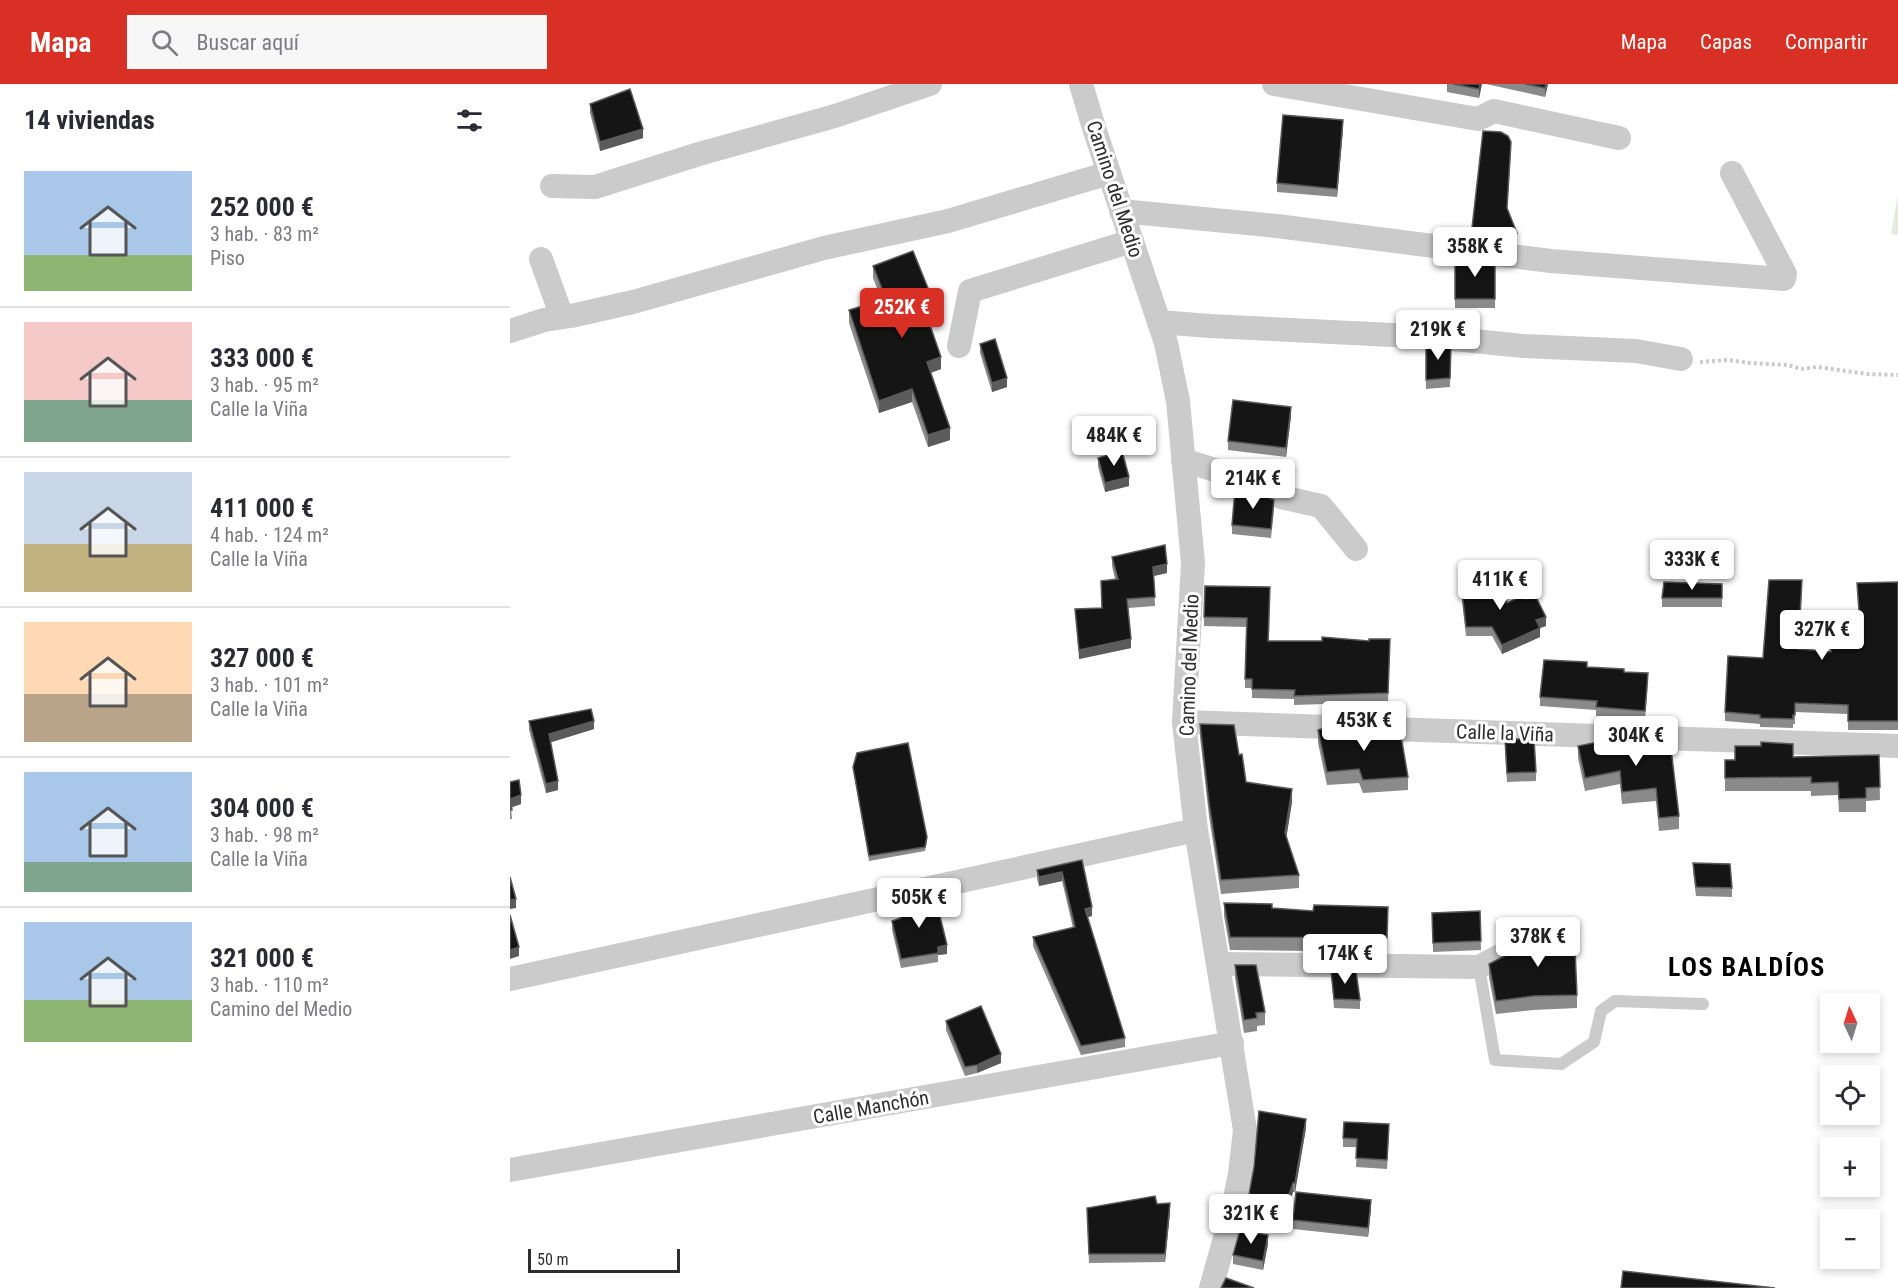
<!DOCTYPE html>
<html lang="es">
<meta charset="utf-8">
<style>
body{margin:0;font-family:"Roboto Condensed",sans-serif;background:#f7f7f7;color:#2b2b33;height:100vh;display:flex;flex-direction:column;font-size:22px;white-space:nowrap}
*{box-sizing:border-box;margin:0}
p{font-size:20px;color:#7c7c81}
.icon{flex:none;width:33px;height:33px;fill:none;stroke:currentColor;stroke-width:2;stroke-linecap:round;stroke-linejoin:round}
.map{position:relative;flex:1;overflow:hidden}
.panel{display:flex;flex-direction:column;background:#fff;width:510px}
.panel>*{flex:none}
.needle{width:39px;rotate:356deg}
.controls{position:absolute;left:1310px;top:909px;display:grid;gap:12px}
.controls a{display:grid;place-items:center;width:60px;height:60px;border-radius:0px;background:#fff;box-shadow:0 3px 9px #0003;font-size:30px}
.scale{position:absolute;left:18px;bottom:15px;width:152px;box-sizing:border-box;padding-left:6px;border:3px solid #2e2e2e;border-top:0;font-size:16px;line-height:21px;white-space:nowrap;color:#2e2e2e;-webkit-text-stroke:4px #fff;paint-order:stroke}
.price{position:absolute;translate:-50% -51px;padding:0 14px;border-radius:6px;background:#fff;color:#222;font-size:20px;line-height:39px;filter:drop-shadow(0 2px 3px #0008)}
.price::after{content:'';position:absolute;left:50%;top:36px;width:18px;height:14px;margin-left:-9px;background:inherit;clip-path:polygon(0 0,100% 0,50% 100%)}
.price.current{background:#d93025;color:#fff}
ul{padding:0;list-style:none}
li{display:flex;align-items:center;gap:18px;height:150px;padding:0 24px}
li+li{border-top:2px solid #e1e1e2}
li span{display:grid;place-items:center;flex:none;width:168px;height:120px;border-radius:0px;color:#555}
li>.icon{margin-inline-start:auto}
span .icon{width:72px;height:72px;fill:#fffc;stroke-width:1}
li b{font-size:26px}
h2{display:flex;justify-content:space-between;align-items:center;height:72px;padding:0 24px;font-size:26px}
header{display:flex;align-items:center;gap:36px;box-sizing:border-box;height:84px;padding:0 30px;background:#d93025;color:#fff}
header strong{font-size:28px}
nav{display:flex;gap:33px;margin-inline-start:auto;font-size:21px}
.search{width:420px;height:54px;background:#f7f7f7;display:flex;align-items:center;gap:15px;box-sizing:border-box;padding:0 21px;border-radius:0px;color:#7c7c81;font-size:22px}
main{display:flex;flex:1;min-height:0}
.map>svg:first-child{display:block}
.grass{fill:#e6eadd}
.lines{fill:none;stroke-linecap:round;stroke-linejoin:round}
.path{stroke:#cbcbcb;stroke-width:4;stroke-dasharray:3 3;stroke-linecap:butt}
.service{stroke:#cbcbcb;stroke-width:12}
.minor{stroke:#cbcbcb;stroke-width:24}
.wall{fill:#8a8a8a}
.shaded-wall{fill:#5b5b5b}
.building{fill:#151515;stroke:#5b5b5b;stroke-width:1.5}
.labels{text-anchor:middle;stroke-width:6;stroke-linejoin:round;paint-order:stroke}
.street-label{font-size:20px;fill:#2e2e2e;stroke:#fff}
.district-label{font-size:26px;font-weight:bold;letter-spacing:1.5px;fill:#000;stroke:#fff}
</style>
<header>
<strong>Mapa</strong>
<div class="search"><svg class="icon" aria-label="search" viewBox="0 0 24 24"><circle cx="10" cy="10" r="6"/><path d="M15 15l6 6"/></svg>Buscar aquí</div>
<nav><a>Mapa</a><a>Capas</a><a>Compartir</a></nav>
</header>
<main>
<section class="panel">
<h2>14 viviendas<svg class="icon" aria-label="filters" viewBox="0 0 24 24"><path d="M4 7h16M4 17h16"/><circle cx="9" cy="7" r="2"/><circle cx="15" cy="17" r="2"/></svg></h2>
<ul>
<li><span style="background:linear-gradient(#a9c7e8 70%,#8fb573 0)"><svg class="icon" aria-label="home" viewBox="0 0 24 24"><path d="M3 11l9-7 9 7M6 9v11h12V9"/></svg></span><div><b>252 000 €</b><p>3 hab. · 83 m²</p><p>Piso</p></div></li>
<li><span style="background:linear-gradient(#f6c9c9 65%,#7fa58c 0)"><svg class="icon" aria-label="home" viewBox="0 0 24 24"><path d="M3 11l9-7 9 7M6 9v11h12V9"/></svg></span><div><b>333 000 €</b><p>3 hab. · 95 m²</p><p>Calle la Viña</p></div></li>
<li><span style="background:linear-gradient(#c9d6e8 60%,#c2b280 0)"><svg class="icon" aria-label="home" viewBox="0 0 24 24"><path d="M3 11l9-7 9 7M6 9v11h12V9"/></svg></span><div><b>411 000 €</b><p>4 hab. · 124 m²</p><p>Calle la Viña</p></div></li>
<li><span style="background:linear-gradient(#ffd9b3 60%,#b9a48a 0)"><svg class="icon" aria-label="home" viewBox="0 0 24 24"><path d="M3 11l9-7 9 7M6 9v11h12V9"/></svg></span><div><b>327 000 €</b><p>3 hab. · 101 m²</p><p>Calle la Viña</p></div></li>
<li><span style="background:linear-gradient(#a9c7e8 75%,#7fa58c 0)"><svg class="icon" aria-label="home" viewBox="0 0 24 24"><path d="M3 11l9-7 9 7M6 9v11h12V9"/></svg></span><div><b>304 000 €</b><p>3 hab. · 98 m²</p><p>Calle la Viña</p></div></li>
<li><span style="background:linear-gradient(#a9c7e8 65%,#8fb573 0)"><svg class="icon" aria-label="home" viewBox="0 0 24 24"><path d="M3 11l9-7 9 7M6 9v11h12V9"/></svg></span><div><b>321 000 €</b><p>3 hab. · 110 m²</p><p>Camino del Medio</p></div></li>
</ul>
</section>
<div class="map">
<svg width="1388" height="1204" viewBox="0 0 1388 1204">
<rect width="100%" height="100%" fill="#fff"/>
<path class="grass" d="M1388,110v41l-7,-1z"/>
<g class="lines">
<path class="path" d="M1190,278l28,-2 22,3 38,2 13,4 16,-2 50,7 31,1"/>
<path class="service" d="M969,883l16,93 66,4 33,-22 7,-31 14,-10 88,3"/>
<g class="minor">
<path d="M571,0l13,44 72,215 12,58 15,162 -9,159 12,108 49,300 -5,44 -8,39 -21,75"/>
<path d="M764,0l204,35 16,-8 125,27"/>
<path d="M42,102l43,1 104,-33 136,-38 95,-32"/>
<path d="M611,127l156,15 274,35 233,18 1,-5 -53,-101"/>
<path d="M31,175l21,58"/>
<path d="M649,238l51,4 224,11 89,9 113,5 45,8"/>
<path d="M0,247l34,-11 27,-4 62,-14 191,-54 124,-27 161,-48"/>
<path d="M449,262l11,-55 162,-50"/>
<path d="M673,376l64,20 34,17 40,9 35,43"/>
<path d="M674,638l714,24"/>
<path d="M709,880l260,3 53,-28"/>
<path d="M0,895l686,-149"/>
<path d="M0,1086l722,-127"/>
</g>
</g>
<g class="wall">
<path d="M937,0h35l-3,14 -32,-6z"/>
<path d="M976,0h62l-3,13z"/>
<path d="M80,20l53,34 -43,13 -10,-38z"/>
<path d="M833,45l-6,68 -60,-5v-9z"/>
<path d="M1001,67l-4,58 10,24v9l-45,-5v-9z"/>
<path d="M945,170l40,5v49h-40z"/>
<path d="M363,182l59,44 -6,2 15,57 -10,4 19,67 -22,7 -16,-45 -33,11 -30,-90v-13l33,-10 -9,-22z"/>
<path d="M916,258l25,2 -1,43 -24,2z"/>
<path d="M470,260l27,43 -15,5 -12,-39z"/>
<path d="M781,332l-5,41 -58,-7v-9z"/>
<path d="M588,374l31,28 -24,6 -7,-25z"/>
<path d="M764,425l-3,29 -39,-4v-9z"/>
<path d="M602,473l55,16 -13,3 1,30 -27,2 3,40 -52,11 -4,-50 27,-1 13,-29 -3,-13z"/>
<path d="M1388,498v148h-50v-16l-53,-2v12h-2v4l-33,-1v-3l-35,-3v-9l38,-54 39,-69 -3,60 32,3 12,-14 16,-14 -2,-41z"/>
<path d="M951,499l46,20 20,-4 19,27 -6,2v9l-38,17 -10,-18h-26l-5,-44z"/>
<path d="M1212,500v23h-60v-9z"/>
<path d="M760,503l-1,54h100l21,-2 -2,63 -94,3v-6l-42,-1v-10h-7l1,-61 -42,-1v-9z"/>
<path d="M1077,583l37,5 24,10 -3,38 -49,-4v-6l-56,-4v-9z"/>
<path d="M19,637l65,8 -44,13 8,48 -12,3 -17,-63z"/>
<path d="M690,640l39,31 7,27 46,20 -6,36 13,37v13l-78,6 -12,-78 -9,-79z"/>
<path d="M808,646l90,47v13l-45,3 -4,-10 -32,2 -9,-42z"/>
<path d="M1108,654l61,78v13l-20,2 -3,-30 -34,3 -2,-20 -35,7 -7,-33v-12z"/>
<path d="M995,664l31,24v9l-29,1z"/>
<path d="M1369,671l1,45 -14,1v11h-27l-1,-17 -27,1v-5h-86v-31z"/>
<path d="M343,683l74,75 -2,9 -56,10z"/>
<path d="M0,698l11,22 -10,3 1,12h-2z"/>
<path d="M572,776l10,56 -5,1 38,121v9l-44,8 -48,-109v-9l40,-9 -11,-47 -23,5 -2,-7v-9z"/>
<path d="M1183,779l39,25v9l-36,-1 -3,-24z"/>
<path d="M714,819l48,5 41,3 75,-4 -1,45 -157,-2 -6,-34z"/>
<path d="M416,823l21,47 -9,1v7l-37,6 -9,-38v-9l7,-2v-7z"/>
<path d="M970,827l1,39 -48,2 -1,-39z"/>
<path d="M979,880l88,31v13l-44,2 -37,4 -7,-36z"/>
<path d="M725,881l30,47v13l-8,1v5l-13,2 -9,-55z"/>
<path d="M821,887l29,29v9l-26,-1z"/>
<path d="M436,937l55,42 -24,10 -12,3 -19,-46z"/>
<path d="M796,1044l-11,64h-2l-13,36 -18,-2v-9l2,-11 -15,-3v-9z"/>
<path d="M879,1049l-2,36 -31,-2 1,-20h-14v-9z"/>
<path d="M647,1120l13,8 -5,50 -76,1 -2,-55z"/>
<path d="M861,1125l-3,28 -75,-8v-9z"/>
<path d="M758,1160l-5,26 -30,-6v-9z"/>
</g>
<g class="shaded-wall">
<path d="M970,0h2l-3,14v-9z"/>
<path d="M1036,0h2l-3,13v-9z"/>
<path d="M833,36v9l-6,68v-8z"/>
<path d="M133,45v9l-43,13v-9z"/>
<path d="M422,214v12l-10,4v-12z"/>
<path d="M431,273v12l-14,5v-12z"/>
<path d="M497,294v9l-15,5v-9z"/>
<path d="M402,305v13l-33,11v-12z"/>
<path d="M781,323v9l-5,41v-9z"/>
<path d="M440,344v12l-22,7v-12z"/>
<path d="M619,393v9l-24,6v-9z"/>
<path d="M657,480v9l-14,3v-9z"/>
<path d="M1036,533v9l-6,2v9l-38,17v-9l34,-25z"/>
<path d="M621,555v9l-52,11v-9z"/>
<path d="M84,637v8l-45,14v-9z"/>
<path d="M48,697v9l-12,3v-9z"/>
<path d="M782,705v13l-7,44v-13z"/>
<path d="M11,711v9l-11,4v-9z"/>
<path d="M552,788v9l-23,5v-9z"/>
<path d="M6,815v9l-6,1v-9z"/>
<path d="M582,823v9l-7,2v-9z"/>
<path d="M437,861v9l-9,1v-8z"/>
<path d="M9,863v9l-9,3v-9z"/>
<path d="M491,970v9l-24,10v-8z"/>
<path d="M796,1035v9l-11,64v-9z"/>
<path d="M783,1099v9l-13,36v-9z"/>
<path d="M861,1116v9l-3,28v-9z"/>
<path d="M660,1119v9l-5,50v-8z"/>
<path d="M758,1151v9l-5,26v-9z"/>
</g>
<g class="building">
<path d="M943,0h27l-1,5z"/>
<path d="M1015,0h21l-1,4z"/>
<path d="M120,5l13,40 -43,13 -10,-38z"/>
<path d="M773,31l60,5 -6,69 -60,-6z"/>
<path d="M973,47l18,1 7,4 3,6 -4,66 10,25 -45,-5z"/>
<path d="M403,167l19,47 -10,4 19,55 -14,5 23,66 -22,7 -16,-46 -33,12 -30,-91 37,-11 -13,-33z"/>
<path d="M945,170l40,5v40h-40z"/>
<path d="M485,255l12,39 -15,5 -12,-39z"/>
<path d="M916,258l25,2 -1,34 -24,2z"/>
<path d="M723,316l58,7 -5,41 -58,-7z"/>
<path d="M612,367l7,26 -24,6 -7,-25z"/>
<path d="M725,406l22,2 17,8 -3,29 -39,-4z"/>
<path d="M655,461l2,19 -14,3 2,30 -28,2 4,40 -52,11 -4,-41 27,-1 -1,-27 17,-2 -6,-22z"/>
<path d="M1259,496h33l-4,69 33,3v-15l12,1 1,-15 16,1 -3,-41 41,-1v139h-50v-16l-53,-2v12h-2v4l-33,-1v-3l-35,-3 3,-56 35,2z"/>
<path d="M1154,498l58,2v14h-60z"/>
<path d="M951,499h43l3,20 19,-9 1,5 8,-4 11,22 -10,3 4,8 -38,17 -10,-18h-26z"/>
<path d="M695,502l65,1 -2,54h54v-4l47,4v-2h21l-2,54 -94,3 1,-6 -43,-1v-10h-7l2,-61 -43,-1z"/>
<path d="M1034,576l43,2v5l37,2v3l24,1 -3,38 -49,-4 1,-6 -57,-4z"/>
<path d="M81,625l3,12 -45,13 9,47 -12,3 -17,-63z"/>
<path d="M690,640l34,1 5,30 3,-1 4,28 46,7 -7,44 14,42 -78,5 -12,-77z"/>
<path d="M814,644l76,2 8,47 -45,3 -4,-11 -32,3 -9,-42z"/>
<path d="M1108,654l52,2 9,76 -20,2 -3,-30 -34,4 -2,-21 -35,7 -7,-32z"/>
<path d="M995,655h29l2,33 -29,1z"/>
<path d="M1251,658l32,2v13l86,-2 1,32 -14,1v10l-27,1 -1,-17 -27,1v-6l-86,1v-18h10v-14h26z"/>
<path d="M398,659l19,94 -2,10 -56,9 -16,-89 4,-14z"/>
<path d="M9,696l2,15 -11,4 2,11h-2v-28z"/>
<path d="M572,776l10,47 -7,2 40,129 -44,8 -48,-109 42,-10 -13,-55 -23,5 -2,-7z"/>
<path d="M1183,779l37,1 2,24 -36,-1z"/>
<path d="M0,793l6,22 -6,1z"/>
<path d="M413,811l3,12 11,-3 10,41 -9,2v6l-37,6 -9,-38 9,-3 -2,-6 9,-14z"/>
<path d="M714,819l48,1v4l41,3 1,-6 74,2 -1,31 -157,-1z"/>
<path d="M970,827l1,30 -48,2 -1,-30z"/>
<path d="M0,831l9,32 -9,3z"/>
<path d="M1064,842l3,69 -44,1 -37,5 -7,-37 31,-16 19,-2 -1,-7 6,-5 2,-7z"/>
<path d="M725,881h21l9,47 -9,1 1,5 -13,2z"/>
<path d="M821,887h25l4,29 -26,-1z"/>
<path d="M471,922l20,48 -24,11 -12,2 -19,-46z"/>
<path d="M749,1027l47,8 -11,64h-2l-13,36 -18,-2 3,-20 -16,-3 5,-27z"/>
<path d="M834,1038l45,2 -2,36 -31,-2 1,-19 -14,-1z"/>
<path d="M786,1108l75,8 -3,28 -75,-8z"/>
<path d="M645,1112l2,8 13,-1 -5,51h-76l-2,-46z"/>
<path d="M730,1146l28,5 -5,26 -30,-6z"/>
<path d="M1113,1187l152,17h-154z"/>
<path d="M716,1194l28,10h-33z"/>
</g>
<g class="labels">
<g class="street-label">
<text transform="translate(605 105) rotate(72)" y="7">Camino del Medio</text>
<text transform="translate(679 581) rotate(-88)" y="7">Camino del Medio</text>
<text transform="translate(995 649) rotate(2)" y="7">Calle la Viña</text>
<text transform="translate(361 1023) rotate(-10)" y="7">Calle Manchón</text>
</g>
<g class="district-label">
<text x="1237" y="892">LOS BALDÍOS</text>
</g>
</g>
</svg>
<div class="controls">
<a><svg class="needle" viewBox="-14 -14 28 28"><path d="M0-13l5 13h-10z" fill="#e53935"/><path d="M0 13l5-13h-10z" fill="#7c7c81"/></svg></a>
<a><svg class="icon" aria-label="locate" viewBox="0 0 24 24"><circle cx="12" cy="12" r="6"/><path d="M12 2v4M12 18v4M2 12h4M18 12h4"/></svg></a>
<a>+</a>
<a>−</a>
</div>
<div class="scale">50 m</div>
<b class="price" style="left:965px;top:194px">358K €</b>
<b class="price current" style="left:392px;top:255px">252K €</b>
<b class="price" style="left:928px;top:277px">219K €</b>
<b class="price" style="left:604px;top:383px">484K €</b>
<b class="price" style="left:743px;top:426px">214K €</b>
<b class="price" style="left:1182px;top:507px">333K €</b>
<b class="price" style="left:990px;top:527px">411K €</b>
<b class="price" style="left:1312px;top:577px">327K €</b>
<b class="price" style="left:854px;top:668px">453K €</b>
<b class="price" style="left:1126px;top:683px">304K €</b>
<b class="price" style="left:409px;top:845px">505K €</b>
<b class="price" style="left:1028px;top:884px">378K €</b>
<b class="price" style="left:835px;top:901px">174K €</b>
<b class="price" style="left:741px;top:1161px">321K €</b>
</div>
</main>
